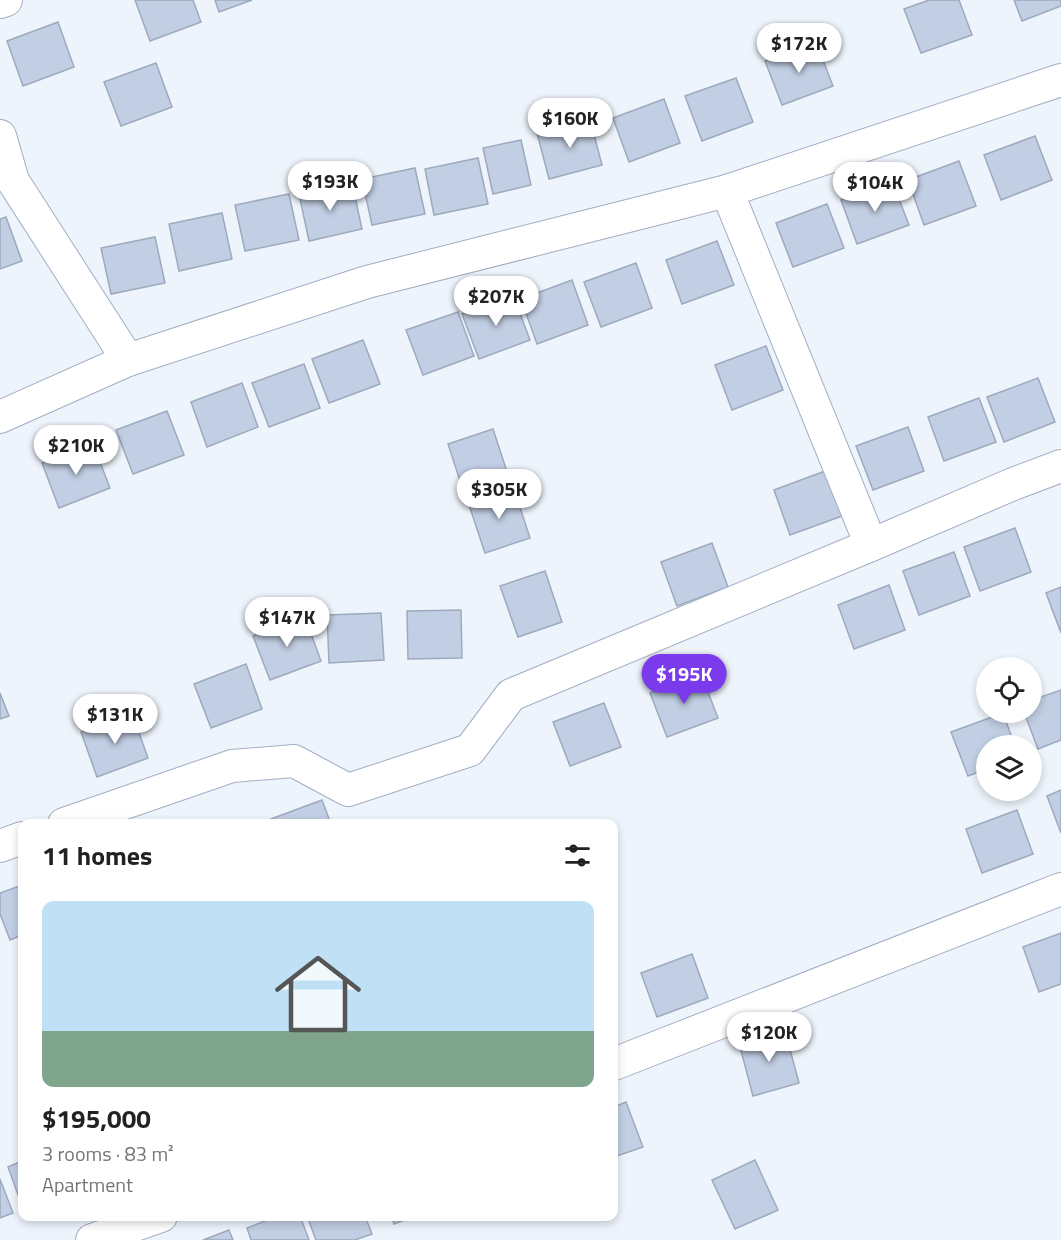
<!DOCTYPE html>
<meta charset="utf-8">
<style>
body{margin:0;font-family:"Titillium Web",sans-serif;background:#f2f2f2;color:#222;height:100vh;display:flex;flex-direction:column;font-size:22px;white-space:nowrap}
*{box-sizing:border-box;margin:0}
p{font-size:20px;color:#767676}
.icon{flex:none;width:33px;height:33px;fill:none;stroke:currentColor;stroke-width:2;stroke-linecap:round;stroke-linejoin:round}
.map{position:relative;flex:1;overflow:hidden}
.panel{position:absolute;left:18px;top:819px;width:600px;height:402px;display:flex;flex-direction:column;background:#fff;border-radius:12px;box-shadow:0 3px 9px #0003}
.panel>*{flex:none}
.tools{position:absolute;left:976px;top:657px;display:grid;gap:12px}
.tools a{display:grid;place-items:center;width:66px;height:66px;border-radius:50%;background:#fff;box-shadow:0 3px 9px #0003;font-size:30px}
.price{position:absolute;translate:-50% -51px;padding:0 14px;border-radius:21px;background:#fff;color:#222;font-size:20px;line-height:39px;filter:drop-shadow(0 2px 3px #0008)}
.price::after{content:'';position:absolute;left:50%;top:36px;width:18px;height:14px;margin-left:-9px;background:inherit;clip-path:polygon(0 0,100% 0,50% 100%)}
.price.active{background:#7c3aed;color:#fff}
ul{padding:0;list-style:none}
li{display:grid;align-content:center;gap:12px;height:318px;padding:0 24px}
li+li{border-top:2px solid #e0e0e0}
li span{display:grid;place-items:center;height:186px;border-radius:12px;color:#555}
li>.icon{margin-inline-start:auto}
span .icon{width:108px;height:108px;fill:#fffc;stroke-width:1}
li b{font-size:26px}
h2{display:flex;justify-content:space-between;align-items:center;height:72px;padding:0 24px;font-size:26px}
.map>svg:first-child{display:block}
.building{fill:#c1cee3;stroke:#9daabe;stroke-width:1.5}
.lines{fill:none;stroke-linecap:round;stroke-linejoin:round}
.minor-casing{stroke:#a2aec3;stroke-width:34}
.minor{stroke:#fff;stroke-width:32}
</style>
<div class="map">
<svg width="1061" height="1240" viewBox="0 0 1061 1240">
<rect width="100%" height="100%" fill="#eef4fc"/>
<g class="building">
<path d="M135,0h58l8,22 -51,19z"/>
<path d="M215,0h37l-33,12z"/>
<path d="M929,0h30l13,35 -51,18 -17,-44z"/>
<path d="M1014,0h47v6l-39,15z"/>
<path d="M58,22l16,45 -51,19 -16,-45z"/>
<path d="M816,42l17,44 -51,19 -17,-44z"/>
<path d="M156,63l16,44 -51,19 -17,-44z"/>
<path d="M736,78l17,44 -51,19 -17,-45z"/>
<path d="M664,99l16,44 -51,19 -16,-44z"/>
<path d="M590,119l12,46 -53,14 -12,-46z"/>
<path d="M1035,136l17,44 -51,20 -17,-45z"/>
<path d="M521,140l10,45 -38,9 -10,-46z"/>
<path d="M478,158l10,46 -54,11 -9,-46z"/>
<path d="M959,161l17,45 -52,19 -16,-45z"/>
<path d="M415,168l10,46 -53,11 -10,-46z"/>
<path d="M892,181l17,44 -52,19 -16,-44z"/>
<path d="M352,183l10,46 -53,12 -10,-47z"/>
<path d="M289,194l10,46 -54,11 -10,-46z"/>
<path d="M827,204l17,44 -51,19 -17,-44z"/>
<path d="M222,213l10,46 -53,12 -10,-47z"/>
<path d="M6,217l16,44 -22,8v-50z"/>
<path d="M155,237l10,46 -54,11 -10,-46z"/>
<path d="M717,241l17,44 -52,19 -16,-44z"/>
<path d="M636,263l16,45 -51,19 -17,-45z"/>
<path d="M572,280l16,45 -51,19 -16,-45z"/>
<path d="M513,295l17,45 -51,19 -17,-45z"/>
<path d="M458,312l16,44 -51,19 -17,-45z"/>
<path d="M363,340l17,44 -51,19 -17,-44z"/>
<path d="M766,346l17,44 -51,20 -17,-45z"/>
<path d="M304,364l16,44 -51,19 -17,-44z"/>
<path d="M1038,378l17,44 -51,20 -17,-45z"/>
<path d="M242,383l16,44 -51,20 -16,-45z"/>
<path d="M979,398l17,44 -52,19 -16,-44z"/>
<path d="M167,411l17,44 -51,19 -17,-44z"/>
<path d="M908,427l16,44 -51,19 -17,-44z"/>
<path d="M493,429l17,52 -45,15 -17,-52z"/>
<path d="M93,444l17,44 -51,20 -17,-45z"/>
<path d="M825,471l17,45 -52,19 -16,-45z"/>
<path d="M513,486l17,52 -45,15 -17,-51z"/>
<path d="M1015,528l16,44 -51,19 -16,-44z"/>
<path d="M712,543l16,44 -51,19 -16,-44z"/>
<path d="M954,552l16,44 -51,19 -16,-44z"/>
<path d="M545,571l17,51 -44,15 -18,-51z"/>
<path d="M889,585l16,45 -51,19 -16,-44z"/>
<path d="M1061,587v46l-15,-40z"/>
<path d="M461,610l1,48 -54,1 -1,-48z"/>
<path d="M381,613l3,47 -55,3 -2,-48z"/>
<path d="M305,617l16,44 -51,19 -17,-44z"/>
<path d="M246,664l16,45 -51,19 -17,-44z"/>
<path d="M701,674l17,44 -51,19 -17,-44z"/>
<path d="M1061,690v50l-23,9 -14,-37h8v-12z"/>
<path d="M0,693l9,23 -9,3z"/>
<path d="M604,703l17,44 -51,19 -17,-44z"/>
<path d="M132,713l16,45 -51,19 -16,-45z"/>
<path d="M1003,713l12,33h-28v23l-19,7 -17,-44z"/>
<path d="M1061,790v43l-14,-37z"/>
<path d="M322,800l9,24h-58l-2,-5z"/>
<path d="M1017,810l16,44 -51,19 -16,-44z"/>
<path d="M22,885v50l-12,5 -10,-26v-21z"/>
<path d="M1061,933v51l-22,8 -16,-45z"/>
<path d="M692,954l16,44 -51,19 -16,-44z"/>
<path d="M785,1031l14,52 -46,13 -14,-53z"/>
<path d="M626,1102l17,45 -29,10v-50z"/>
<path d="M755,1160l23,50 -43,19 -23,-49z"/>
<path d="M22,1161v45l-14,-39z"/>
<path d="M0,1179l13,34 -13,5z"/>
<path d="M278,1216h22l9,24h-58l-4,-12z"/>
<path d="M307,1216h58l7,18 -17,6h-39z"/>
<path d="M391,1216h24l-21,8z"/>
<path d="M229,1230l4,10h-30z"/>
</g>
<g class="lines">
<g class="minor-casing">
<g id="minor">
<path d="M0,2l6,-2"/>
<path d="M0,136l13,45 115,179"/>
<path d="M727,191l144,354"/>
<path d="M0,417l128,-57 239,-78 360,-91 334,-111"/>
<path d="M64,824l168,-58 62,-5 54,29 122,-40 41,-55 360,-150 142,-61 48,-18"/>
<path d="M0,846l22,-8"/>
<path d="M614,1064l447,-175"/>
<path d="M92,1240l69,-24"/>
</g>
</g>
<use href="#minor" class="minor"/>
</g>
</svg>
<div class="tools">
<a><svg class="icon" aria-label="locate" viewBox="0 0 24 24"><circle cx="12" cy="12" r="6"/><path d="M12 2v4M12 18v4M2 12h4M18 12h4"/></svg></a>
<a><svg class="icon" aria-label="layers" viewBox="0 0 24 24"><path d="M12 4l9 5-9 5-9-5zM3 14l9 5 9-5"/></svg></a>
</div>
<b class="price" style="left:799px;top:74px">$172K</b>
<b class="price" style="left:570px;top:149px">$160K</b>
<b class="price" style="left:330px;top:212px">$193K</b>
<b class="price" style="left:875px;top:213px">$104K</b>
<b class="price" style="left:496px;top:327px">$207K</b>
<b class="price" style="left:76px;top:476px">$210K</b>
<b class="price" style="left:499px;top:520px">$305K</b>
<b class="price" style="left:287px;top:648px">$147K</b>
<b class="price active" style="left:684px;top:705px">$195K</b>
<b class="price" style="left:115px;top:745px">$131K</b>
<b class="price" style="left:769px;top:1063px">$120K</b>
<section class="panel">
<h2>11 homes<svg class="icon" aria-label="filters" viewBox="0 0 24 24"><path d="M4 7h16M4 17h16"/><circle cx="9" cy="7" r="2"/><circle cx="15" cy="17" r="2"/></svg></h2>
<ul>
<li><span style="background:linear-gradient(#bfe0f5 70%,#7fa58c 0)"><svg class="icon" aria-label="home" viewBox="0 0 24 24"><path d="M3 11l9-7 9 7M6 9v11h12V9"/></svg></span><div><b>$195,000</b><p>3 rooms · 83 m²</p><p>Apartment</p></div></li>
</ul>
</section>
</div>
